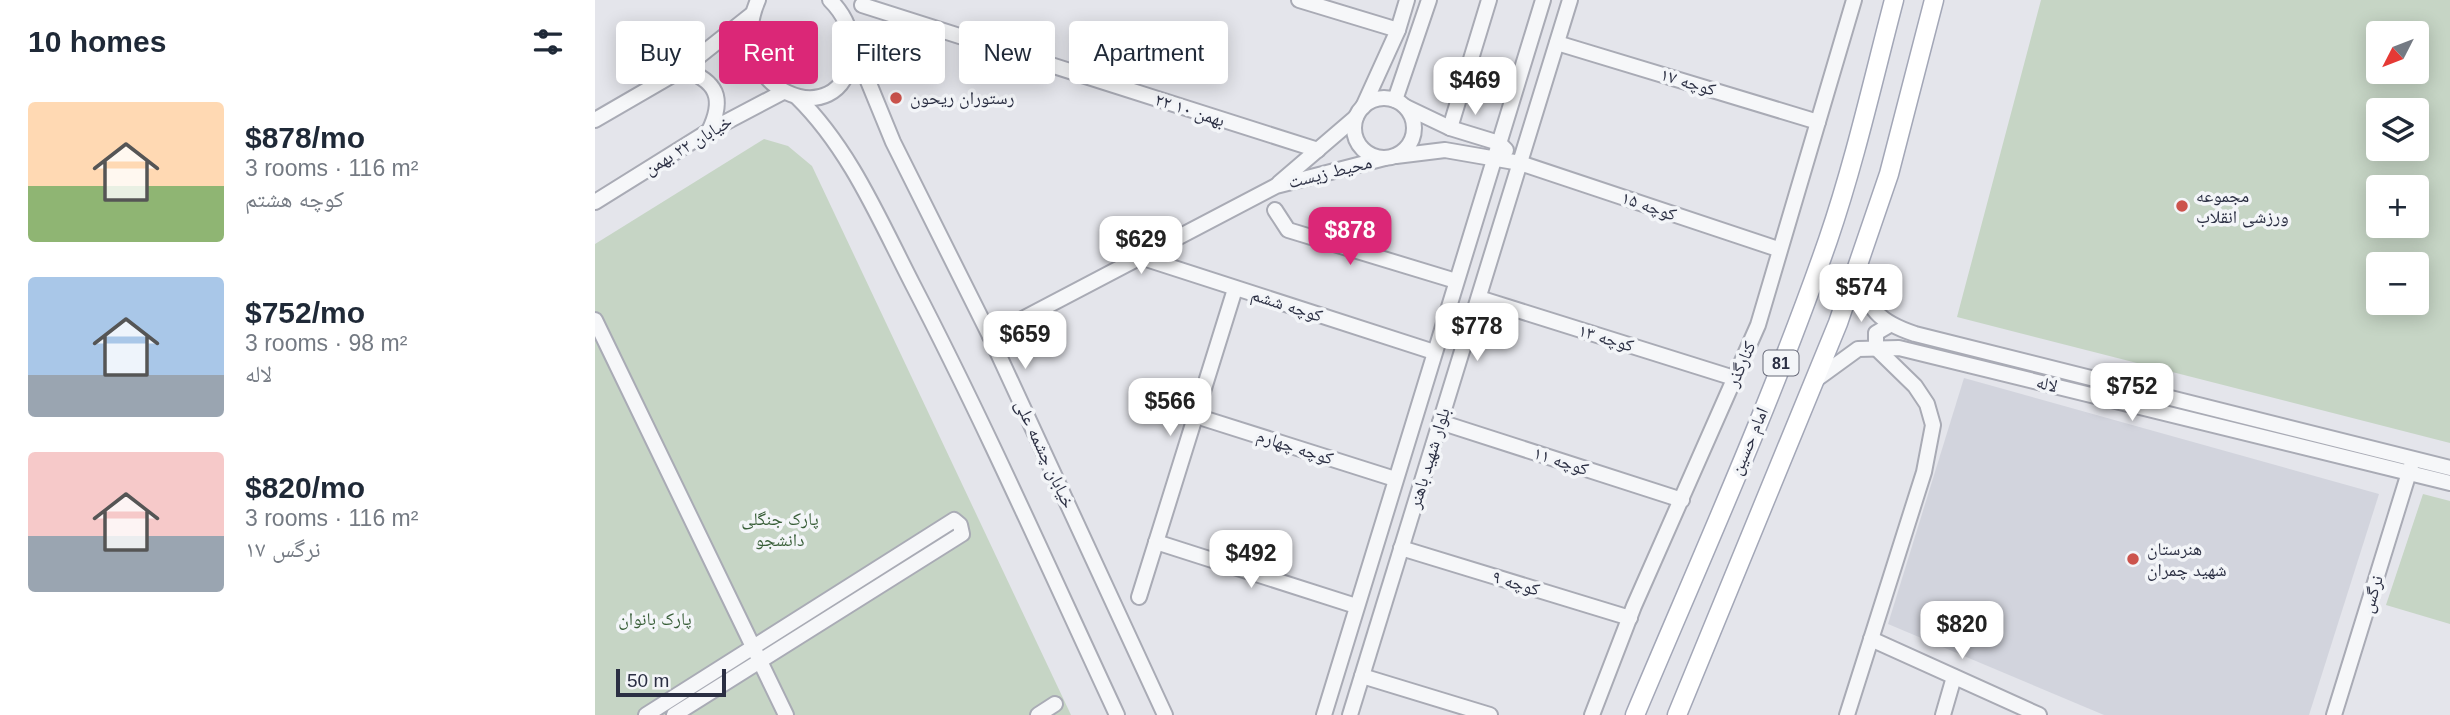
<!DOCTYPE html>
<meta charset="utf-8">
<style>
body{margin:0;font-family:Helvetica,"Noto Naskh Arabic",sans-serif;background:#f6f6f7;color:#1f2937;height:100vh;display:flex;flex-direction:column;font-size:26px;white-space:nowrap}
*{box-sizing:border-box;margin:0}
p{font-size:23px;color:#747a83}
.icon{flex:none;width:38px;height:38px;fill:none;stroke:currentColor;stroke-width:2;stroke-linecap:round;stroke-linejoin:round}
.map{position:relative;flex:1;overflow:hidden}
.details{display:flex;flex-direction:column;background:#fff;width:595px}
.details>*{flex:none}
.banner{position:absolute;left:21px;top:21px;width:665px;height:63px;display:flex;gap:14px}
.needle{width:46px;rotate:228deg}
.controls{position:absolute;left:1771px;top:21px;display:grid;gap:14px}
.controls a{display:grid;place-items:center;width:63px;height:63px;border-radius:7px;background:#fff;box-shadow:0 4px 18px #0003;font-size:35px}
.scale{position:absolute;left:21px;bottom:18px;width:110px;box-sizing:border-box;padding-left:7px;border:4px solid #2b2f43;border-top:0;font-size:19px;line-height:24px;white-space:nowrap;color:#2b2f43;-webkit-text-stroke:5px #f3f5f8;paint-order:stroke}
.price{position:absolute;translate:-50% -60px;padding:0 16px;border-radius:14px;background:#fff;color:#222;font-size:23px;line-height:46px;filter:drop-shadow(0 2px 4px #0008)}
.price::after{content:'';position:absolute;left:50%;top:42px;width:21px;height:16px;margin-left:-10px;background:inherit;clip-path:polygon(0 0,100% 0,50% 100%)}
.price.active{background:#db2777;color:#fff}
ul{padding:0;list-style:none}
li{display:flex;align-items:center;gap:21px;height:175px;padding:0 28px}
li span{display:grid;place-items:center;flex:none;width:196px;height:140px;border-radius:7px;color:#555}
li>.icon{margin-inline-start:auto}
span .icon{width:84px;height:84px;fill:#fffc;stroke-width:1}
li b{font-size:30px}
h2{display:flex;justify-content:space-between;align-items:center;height:84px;padding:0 28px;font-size:30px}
.pill{padding:0 24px;border-radius:7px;background:#fff;box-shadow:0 4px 18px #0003;font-size:24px;line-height:63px}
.pill.active{background:#db2777;color:#fff}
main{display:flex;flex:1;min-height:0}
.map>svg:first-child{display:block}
.built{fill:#d2d4dd}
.green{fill:#c6d5c5;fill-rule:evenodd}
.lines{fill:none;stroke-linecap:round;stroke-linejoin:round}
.minor-casing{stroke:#a9abb5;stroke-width:18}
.major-casing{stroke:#a3a7b7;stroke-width:21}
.minor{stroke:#f6f7f9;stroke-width:14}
.major{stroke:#fff;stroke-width:18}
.poi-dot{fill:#cc534c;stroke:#f3f5f8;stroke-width:2.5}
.labels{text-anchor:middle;stroke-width:7;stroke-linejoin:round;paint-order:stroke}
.shield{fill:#f3f5f8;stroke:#676a79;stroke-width:2}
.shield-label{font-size:16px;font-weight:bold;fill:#2b2f43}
.street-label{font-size:18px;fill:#2b2f43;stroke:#f3f5f8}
.poi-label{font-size:18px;fill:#2b2f43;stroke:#f3f5f8;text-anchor:start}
.park-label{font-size:18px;fill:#395f39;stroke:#f3f5f8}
</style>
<main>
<section class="details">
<h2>10 homes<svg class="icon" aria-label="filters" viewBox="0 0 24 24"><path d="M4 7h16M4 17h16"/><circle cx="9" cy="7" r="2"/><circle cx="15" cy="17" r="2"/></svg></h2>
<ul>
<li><span style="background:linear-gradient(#ffd9b3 60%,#8fb573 0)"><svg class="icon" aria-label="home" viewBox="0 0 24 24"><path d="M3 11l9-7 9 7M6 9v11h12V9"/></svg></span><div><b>$878/mo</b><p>3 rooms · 116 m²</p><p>کوچه هشتم</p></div></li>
<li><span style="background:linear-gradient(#a9c7e8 70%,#9aa5b1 0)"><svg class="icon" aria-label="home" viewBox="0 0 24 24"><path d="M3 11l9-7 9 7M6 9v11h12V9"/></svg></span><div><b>$752/mo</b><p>3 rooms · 98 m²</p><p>لاله</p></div></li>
<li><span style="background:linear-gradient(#f6c9c9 60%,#9aa5b1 0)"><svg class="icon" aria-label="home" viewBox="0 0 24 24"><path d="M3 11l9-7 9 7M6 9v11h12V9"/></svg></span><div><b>$820/mo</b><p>3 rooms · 116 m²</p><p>نرگس ۱۷</p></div></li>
</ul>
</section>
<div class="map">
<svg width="1855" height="715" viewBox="0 0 1855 715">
<rect width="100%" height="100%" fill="#e4e5eb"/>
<path class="built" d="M1369,378l415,116 -70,221h-205l-216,-91z"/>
<g class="green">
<path d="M1446,0h409v443l-493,-126zM1822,33v39h-39v-39zM1822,110v39h-39v-39zM1783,187h39v39h-39zM1783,264h39v39h-39z"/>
<path d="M169,139l24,7 24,20 259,549h-476v-471z"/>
<path d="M1828,494l27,7v123l-64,-19z"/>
</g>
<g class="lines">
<g class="minor-casing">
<g id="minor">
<path d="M163,0c-39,90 86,139 93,54 2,-21 -6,-39 -21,-54"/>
<path d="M704,0l99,30"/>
<path d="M267,5l456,145"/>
<path d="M257,42l41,100 97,194 175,379"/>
<path d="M962,43l261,79"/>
<path d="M88,69c34,12 42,29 26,62"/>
<path d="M202,97c53,52 82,122 116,188 73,141 137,286 204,430"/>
<circle cx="789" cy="128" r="30"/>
<path d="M800,100l34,-100"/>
<path d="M768,107l35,-77 9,-30"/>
<path d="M811,107l44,21 49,15 7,7"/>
<path d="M0,120l88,-51 68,-54"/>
<path d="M855,128l39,-128"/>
<path d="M801,156l49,-6 75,13 258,86"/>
<path d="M684,183l77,-66"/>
<path d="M0,202l114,-71 74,-39"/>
<path d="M680,210l13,20 168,51"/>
<path d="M545,257l294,95"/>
<path d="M1261,273c15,37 20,48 59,61l535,134"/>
<path d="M884,298l255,80"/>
<path d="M0,320l191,395"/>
<path d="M395,336l286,-150 109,-28"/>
<path d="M1219,381l44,-32 41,-1 551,135"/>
<path d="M601,416l199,63"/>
<path d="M845,422l242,78"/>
<path d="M561,542l200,64"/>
<path d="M806,548l229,70"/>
<path d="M544,597l96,-308"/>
<path d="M1276,639l168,76"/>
<path d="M767,676l128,39"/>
<path d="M51,715l308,-195 6,5 2,9 -288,181"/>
<path d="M443,715l17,-11"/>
<path d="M729,715l219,-715"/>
<path d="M755,715l220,-715"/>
<path d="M997,715l42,-109 124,-281 96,-325"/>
<path d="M1252,715l77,-243 9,-47 -6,-21 -12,-18 -39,-38v-15l12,-7"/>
<path d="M1348,715l11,-38"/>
<path d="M1739,715l77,-249"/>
</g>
</g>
<g class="major-casing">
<g id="major">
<path d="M1040,715c66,-157 137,-314 193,-475 27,-79 45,-160 66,-240"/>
<path d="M1082,715l161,-392 51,-149 45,-174"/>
</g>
</g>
<use href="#minor" class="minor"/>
<use href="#major" class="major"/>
</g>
<g class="poi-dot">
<circle cx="301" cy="98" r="7"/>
<circle cx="1587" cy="206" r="7"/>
<circle cx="1538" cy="559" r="7"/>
</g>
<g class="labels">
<rect class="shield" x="1168.5" y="350.5" width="35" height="25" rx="5"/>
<g class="shield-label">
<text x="1186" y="369">81</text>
</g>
<g class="street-label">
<text transform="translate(1093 82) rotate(17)" y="6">کوچه ۱۷</text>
<text transform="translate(595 110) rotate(18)" y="6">۲۲ بهمن ۱۰</text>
<text transform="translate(93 145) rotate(-31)" y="6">خیابان ۲۲ بهمن</text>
<text transform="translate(735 172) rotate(-14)" y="6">محیط زیست</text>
<text transform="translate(1054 206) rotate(19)" y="6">کوچه ۱۵</text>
<text transform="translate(692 305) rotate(18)" y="6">کوچه ششم</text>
<text transform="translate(1011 338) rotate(17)" y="6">کوچه ۱۳</text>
<text transform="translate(1146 364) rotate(-66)" y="6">کنارگذر</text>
<text transform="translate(1452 384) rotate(14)" y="6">لاله</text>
<text transform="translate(1154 441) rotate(-67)" y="6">امام حسین</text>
<text transform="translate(700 447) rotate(18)" y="6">کوچه چهارم</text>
<text transform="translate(450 454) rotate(65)" y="6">خیابان چشمه علی</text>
<text transform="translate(834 458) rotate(-73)" y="6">بلوار شهید باهنر</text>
<text transform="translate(966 461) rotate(18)" y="6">کوچه ۱۱</text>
<text transform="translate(921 583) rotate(17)" y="6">کوچه ۹</text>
<text transform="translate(1777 594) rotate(-73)" y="6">نرگس</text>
</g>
<g class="poi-label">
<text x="315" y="104">رستوران ریحون</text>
<text x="1601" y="202">مجموعه<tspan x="1601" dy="21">ورزشی انقلاب</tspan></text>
<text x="1552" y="555">هنرستان<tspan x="1552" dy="21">شهید چمران</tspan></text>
</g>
<g class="park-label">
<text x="185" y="525">پارک جنگلی<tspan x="185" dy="21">دانشجو</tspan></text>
<text x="60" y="625">پارک بانوان</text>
</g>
</g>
</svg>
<div class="controls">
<a><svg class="needle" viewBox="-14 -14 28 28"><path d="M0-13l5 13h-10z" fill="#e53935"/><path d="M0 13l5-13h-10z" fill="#747a83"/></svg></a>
<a><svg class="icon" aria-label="layers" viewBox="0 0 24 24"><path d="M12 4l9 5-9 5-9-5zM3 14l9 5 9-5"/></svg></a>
<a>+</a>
<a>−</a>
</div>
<div class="scale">50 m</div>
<b class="price" style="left:880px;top:117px">$469</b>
<b class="price active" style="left:755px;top:267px">$878</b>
<b class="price" style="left:546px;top:276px">$629</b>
<b class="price" style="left:1266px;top:324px">$574</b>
<b class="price" style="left:882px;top:363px">$778</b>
<b class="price" style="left:430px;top:371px">$659</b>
<b class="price" style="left:1537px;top:423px">$752</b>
<b class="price" style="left:575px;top:438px">$566</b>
<b class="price" style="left:656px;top:590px">$492</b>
<b class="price" style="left:1367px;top:661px">$820</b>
<div class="banner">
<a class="pill">Buy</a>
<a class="pill active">Rent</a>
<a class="pill">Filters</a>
<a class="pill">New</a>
<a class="pill">Apartment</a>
</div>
</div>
</main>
